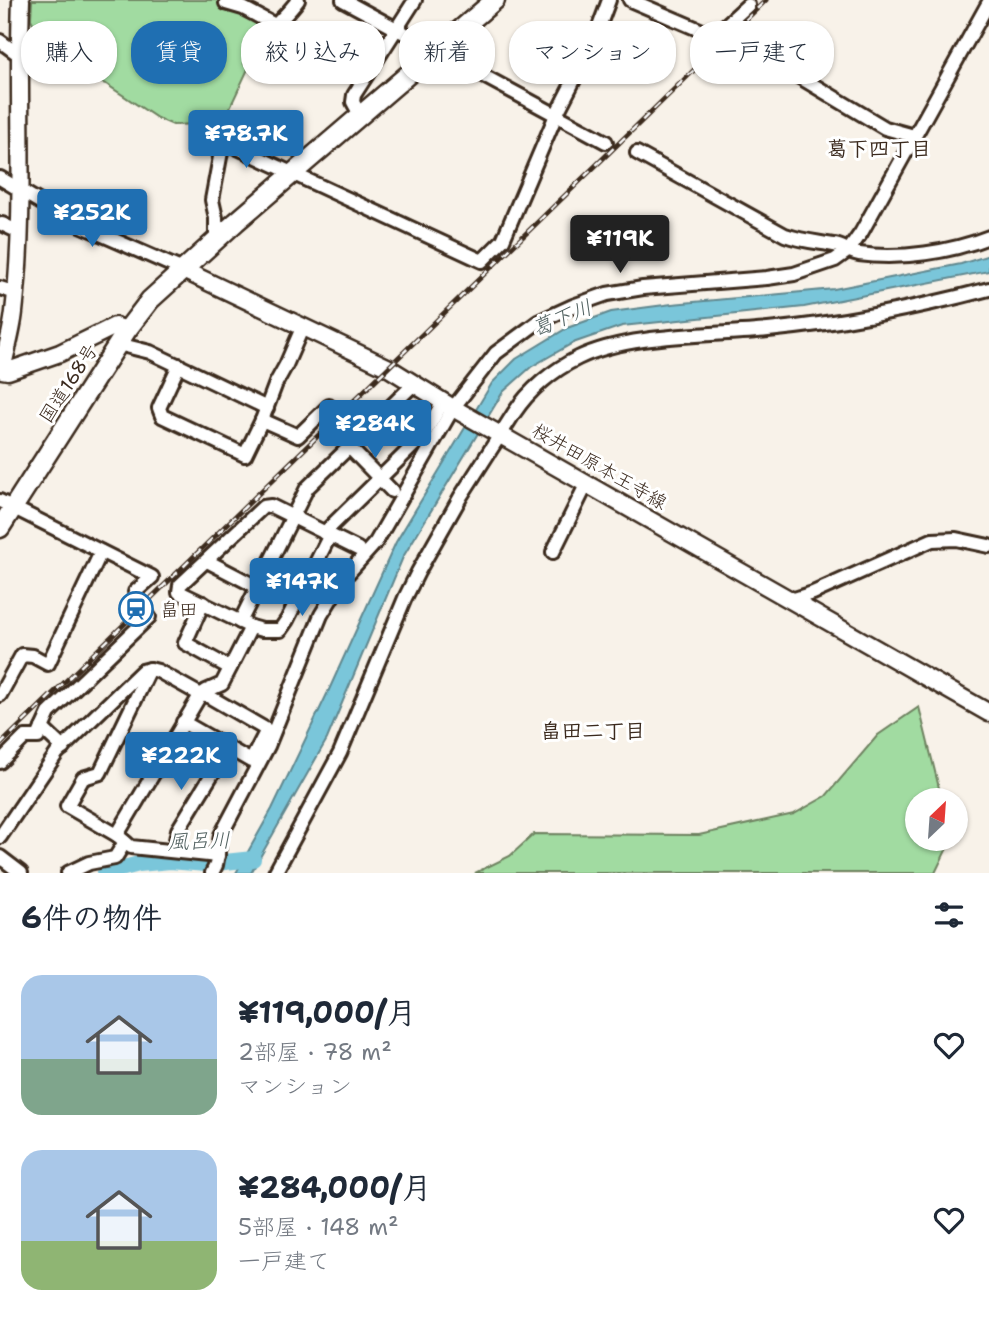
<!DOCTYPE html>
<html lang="ja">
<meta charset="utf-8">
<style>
body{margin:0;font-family:"Shantell Sans","Klee One",sans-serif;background:#f2f2f3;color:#1f2937;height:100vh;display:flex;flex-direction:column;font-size:26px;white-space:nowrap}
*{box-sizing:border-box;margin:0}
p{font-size:23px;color:#747a83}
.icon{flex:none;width:38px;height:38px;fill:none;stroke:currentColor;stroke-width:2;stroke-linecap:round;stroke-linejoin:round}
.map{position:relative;height:873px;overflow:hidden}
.drawer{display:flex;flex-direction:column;background:#fff;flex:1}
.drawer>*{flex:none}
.top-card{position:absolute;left:21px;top:21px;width:948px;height:63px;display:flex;gap:14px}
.needle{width:46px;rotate:25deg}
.tools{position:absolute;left:905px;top:788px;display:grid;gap:14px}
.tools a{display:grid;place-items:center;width:63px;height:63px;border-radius:50%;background:#fff;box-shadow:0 2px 5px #0004;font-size:35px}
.price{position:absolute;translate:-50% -60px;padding:0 16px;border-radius:7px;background:#1f6fb2;color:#fff;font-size:23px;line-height:46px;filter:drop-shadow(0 2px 4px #0008)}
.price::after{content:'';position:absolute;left:50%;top:42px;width:21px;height:16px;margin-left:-10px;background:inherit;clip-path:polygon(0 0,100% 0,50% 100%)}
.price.selected{background:#222;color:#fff}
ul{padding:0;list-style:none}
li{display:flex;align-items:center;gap:21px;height:175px;padding:0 21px}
li span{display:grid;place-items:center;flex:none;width:196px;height:140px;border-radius:21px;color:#555}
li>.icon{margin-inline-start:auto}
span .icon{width:84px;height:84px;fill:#fffc;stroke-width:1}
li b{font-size:30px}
h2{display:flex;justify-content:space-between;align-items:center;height:84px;padding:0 21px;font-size:30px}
.tag{padding:0 24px;border-radius:28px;background:#fff;box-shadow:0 2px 5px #0004;font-size:24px;line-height:63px}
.tag.selected{background:#1f6fb2;color:#fff}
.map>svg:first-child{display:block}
.green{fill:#a1dba1;stroke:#6e8260;stroke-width:2}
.water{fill:#7ac6da;stroke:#61888f;stroke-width:2}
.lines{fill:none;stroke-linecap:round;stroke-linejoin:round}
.river{stroke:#7ac6da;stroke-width:16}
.minor-casing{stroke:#3b2a1e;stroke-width:18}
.major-casing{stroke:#3b2a1e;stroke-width:21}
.highway-casing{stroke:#3b2a1e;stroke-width:23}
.minor{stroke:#fff;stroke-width:12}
.major{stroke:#fff;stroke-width:16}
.highway{stroke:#fff;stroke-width:18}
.rail-casing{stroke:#3b2a1e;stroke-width:5}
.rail{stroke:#fff;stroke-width:2.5;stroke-dasharray:8;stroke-linecap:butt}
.labels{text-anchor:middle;stroke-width:6;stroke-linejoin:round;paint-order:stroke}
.street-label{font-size:19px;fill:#3b2a1e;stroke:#fff}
.poi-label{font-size:19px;fill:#3b2a1e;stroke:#fff;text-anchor:start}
.neighbourhood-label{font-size:21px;font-weight:bold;fill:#3b2a1e;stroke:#fff}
.water-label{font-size:21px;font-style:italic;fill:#516160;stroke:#fff}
</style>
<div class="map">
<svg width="989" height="873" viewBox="0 0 989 873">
<rect width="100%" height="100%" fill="#f8f2e9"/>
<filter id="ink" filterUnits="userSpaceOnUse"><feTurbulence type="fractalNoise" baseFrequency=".0143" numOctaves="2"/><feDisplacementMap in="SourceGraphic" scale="14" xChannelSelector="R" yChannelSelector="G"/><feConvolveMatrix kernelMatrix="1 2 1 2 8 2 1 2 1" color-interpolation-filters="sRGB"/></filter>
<g filter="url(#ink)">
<g class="green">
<path d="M32,0h195l43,26 -17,16 4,5 -6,5 -7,12 5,3 -31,66 -19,-9 -26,1 -16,-7 -51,-34 -50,-14 -25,-51z"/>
<path d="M919,707l23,93h-25v38l34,2 -16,33h-460l35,-17 24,-22 165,1 95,-21 32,-18 52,-61z"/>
</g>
<path class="water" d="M989,255v16l-185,36 -182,19 -49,17 -42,24 -28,25 -100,165 -76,182 -76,134h-15l36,-64 56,-117 68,-150 96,-159 24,-24 51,-31 44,-16 61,-8 162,-15 127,-25z"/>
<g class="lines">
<path class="river" d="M105,873l34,-9 31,-3 36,3 47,-5"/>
<g class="minor-casing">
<g id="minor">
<path d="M343,0l263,142"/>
<path d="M630,0l84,36 34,-31"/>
<path d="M226,3l17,5 32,17"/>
<path d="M266,36c10,-13 22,-22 32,-36"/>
<path d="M0,41l19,14"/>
<path d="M763,55l122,73 29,8"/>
<path d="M360,115l-7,-13 1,-7 61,-95"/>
<path d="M214,137l268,124 21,-21 53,-125 37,-72 16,-43"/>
<path d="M637,153l148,82c17,6 32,7 49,10 9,1 16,8 25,9 41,6 92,-2 130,-17"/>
<path d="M0,178l73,44 110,48"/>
<path d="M2,224l17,8"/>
<path d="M216,240v-22l-4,-18 11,-59"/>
<path d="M0,288l16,5"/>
<path d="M118,344l32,8 117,56"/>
<path d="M179,365l-20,43 3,8 83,39 17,-35 14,-37 10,-18 17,-39"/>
<path d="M262,420l36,16 31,-30"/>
<path d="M349,447l43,44"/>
<path d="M0,501l152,76 -17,15"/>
<path d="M324,533l99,-97 20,-34"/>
<path d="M330,535l-43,85 -7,10h-18l-11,-3 -72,-35 1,-7 83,-78 8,-1 87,43"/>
<path d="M553,552l34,-69"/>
<path d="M207,561l50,26"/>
<path d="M791,600l22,-7 119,-53 24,-1 33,7"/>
<path d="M203,603l-18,40 45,25"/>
<path d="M240,622l67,-134 107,-104"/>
<path d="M150,669l-50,104 -17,5 -16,28 50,29 14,12 87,9"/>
<path d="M0,695l22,-40 11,1 15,8 53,-112"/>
<path d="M183,722l68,39 16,-31 -64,-37"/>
<path d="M42,728l21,20"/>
<path d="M0,762l25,-25h13l11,-24 100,-96"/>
<path d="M117,835l82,-138 7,-6 16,-7 29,-57"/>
<path d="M0,837l57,-84 85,-82 8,-2 8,2 43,24"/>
<path d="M174,850l4,-20 50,-82"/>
<path d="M0,857l21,16"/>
<path d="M68,873l21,-10 26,-5 10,-16"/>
<path d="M212,873l4,-8 5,-30 47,-89 53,-131 22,-36 33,-37 77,-134 43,-55 42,-31 35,-16 34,-12 36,-6 124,-10 27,-4 41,-14 14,-10 12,-17 128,-231"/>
<path d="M275,873l65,-120 65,-155 13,-26 43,-76 53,-83c15,-23 39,-43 64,-55 51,-25 133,-22 190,-28 74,-7 149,-22 221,-41"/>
</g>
</g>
<g class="major-casing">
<g id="major">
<path d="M21,0c-4,104 5,209 -7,312 -2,19 -8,39 -12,58l6,1 52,-18 55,-27 12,4"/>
<path d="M183,270l204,97 66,41 536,305"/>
</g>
</g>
<g class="highway-casing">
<path id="highway" d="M0,528l127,-198 23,-30 86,-78 259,-222"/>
</g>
<use href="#minor" class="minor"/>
<use href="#major" class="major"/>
<use href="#highway" class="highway"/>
<g class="rail-casing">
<path id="rail" d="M0,745l766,-745"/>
</g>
<use href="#rail" class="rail"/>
</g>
</g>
<defs>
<g id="station-ring" transform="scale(1.75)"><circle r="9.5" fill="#fff" stroke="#1f6fb2" stroke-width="1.5"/><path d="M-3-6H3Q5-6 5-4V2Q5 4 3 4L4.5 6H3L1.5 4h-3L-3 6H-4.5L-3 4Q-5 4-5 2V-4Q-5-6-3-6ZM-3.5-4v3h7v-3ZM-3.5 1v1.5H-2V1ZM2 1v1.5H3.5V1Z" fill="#1f6fb2"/></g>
</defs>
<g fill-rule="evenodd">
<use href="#station-ring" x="136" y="609"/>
</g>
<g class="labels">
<g class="street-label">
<text transform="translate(68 383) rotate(-57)" y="7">国道168号</text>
<text transform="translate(600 466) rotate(30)" y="7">桜井田原本王寺線</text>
</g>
<g class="poi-label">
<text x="160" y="616">畠田</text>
</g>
<g class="neighbourhood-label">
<text x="879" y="156">葛下四丁目</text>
<text x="593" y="738">畠田二丁目</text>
</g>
<g class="water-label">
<text transform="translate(562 318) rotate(-22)" y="7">葛下川</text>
<text transform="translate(199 841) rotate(-2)" y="7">風呂川</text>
</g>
</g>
</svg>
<div class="tools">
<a><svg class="needle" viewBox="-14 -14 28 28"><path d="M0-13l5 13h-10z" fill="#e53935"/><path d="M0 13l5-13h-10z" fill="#747a83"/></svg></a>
</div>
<b class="price" style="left:246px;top:170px">¥78.7K</b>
<b class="price" style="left:92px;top:249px">¥252K</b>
<b class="price selected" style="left:620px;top:275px">¥119K</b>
<b class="price" style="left:375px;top:460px">¥284K</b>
<b class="price" style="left:302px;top:618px">¥147K</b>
<b class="price" style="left:181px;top:792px">¥222K</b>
<div class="top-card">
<a class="tag">購入</a>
<a class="tag selected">賃貸</a>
<a class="tag">絞り込み</a>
<a class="tag">新着</a>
<a class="tag">マンション</a>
<a class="tag">一戸建て</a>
</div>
</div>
<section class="drawer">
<h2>6件の物件<svg class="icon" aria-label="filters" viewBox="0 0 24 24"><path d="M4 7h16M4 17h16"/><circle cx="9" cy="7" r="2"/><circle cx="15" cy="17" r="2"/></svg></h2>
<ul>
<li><span style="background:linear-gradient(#a9c7e8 60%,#7fa58c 0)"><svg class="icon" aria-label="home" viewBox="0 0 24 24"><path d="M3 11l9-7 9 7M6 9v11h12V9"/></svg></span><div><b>¥119,000/月</b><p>2部屋 · 78 m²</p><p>マンション</p></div><svg class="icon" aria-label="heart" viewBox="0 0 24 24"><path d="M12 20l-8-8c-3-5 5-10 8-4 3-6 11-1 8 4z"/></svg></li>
<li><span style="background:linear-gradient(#a9c7e8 65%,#8fb573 0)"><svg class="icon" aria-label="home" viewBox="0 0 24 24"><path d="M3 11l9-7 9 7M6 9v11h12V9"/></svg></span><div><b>¥284,000/月</b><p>5部屋 · 148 m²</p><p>一戸建て</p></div><svg class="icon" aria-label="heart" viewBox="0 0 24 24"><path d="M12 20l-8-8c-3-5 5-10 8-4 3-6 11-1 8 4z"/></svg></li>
</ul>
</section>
